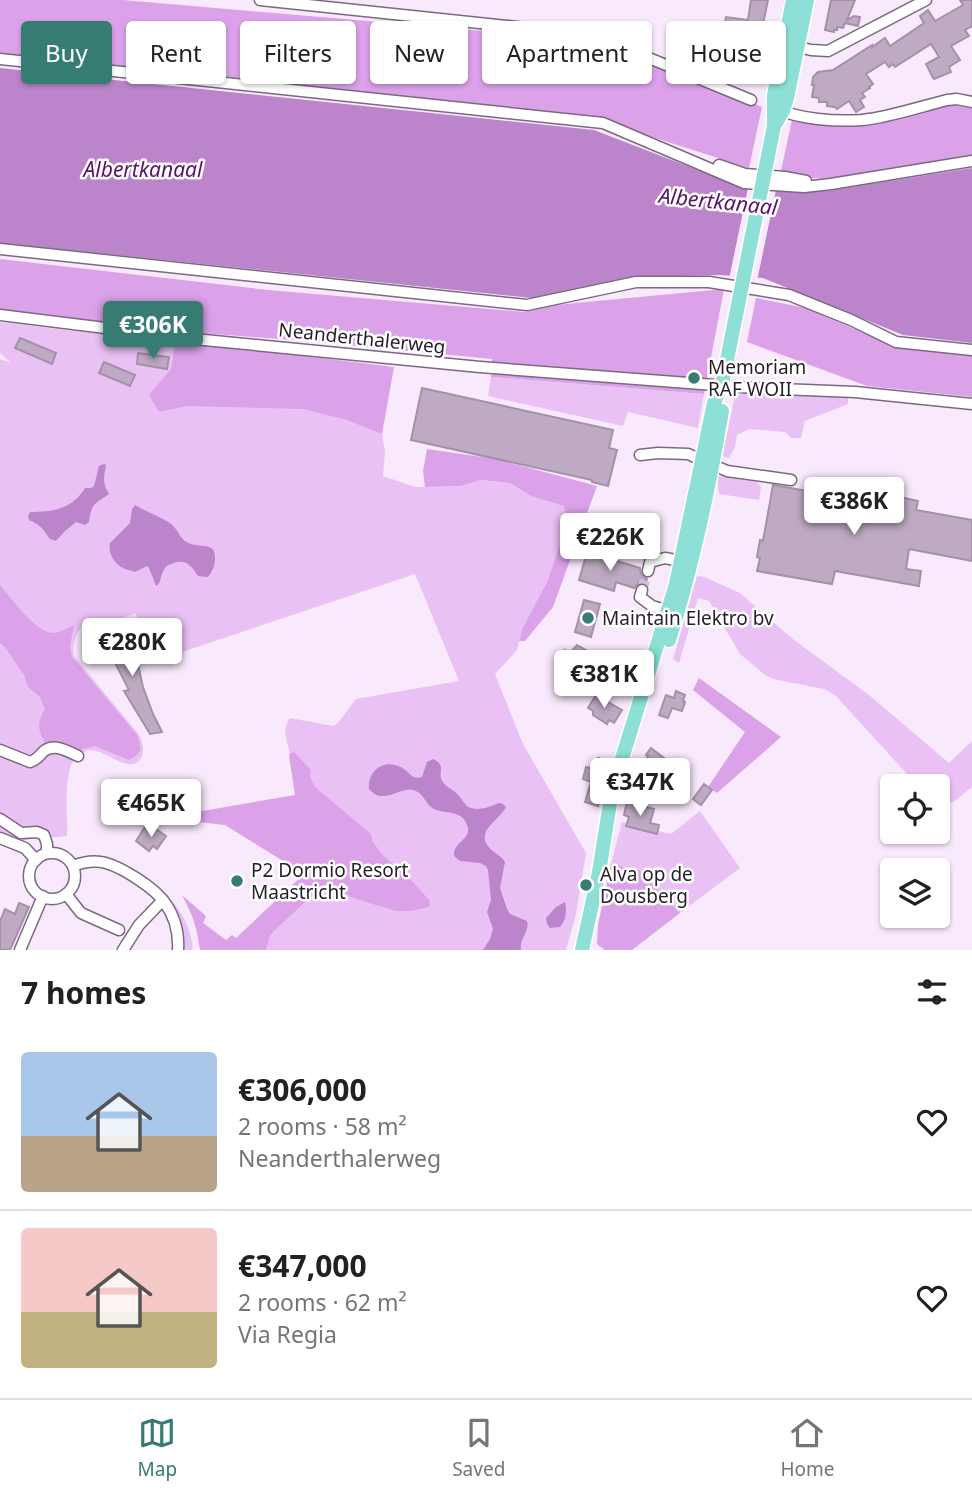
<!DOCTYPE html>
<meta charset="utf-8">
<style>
body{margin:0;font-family:"Noto Sans",sans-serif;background:#f2f2f2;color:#202124;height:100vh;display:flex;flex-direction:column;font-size:26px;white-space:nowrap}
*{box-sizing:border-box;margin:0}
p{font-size:23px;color:#757577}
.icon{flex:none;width:38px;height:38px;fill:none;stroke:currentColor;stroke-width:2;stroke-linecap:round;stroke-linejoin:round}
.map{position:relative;height:950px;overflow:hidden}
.side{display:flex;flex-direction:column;background:#fff;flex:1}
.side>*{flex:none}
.guide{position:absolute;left:21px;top:21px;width:931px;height:63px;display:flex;gap:14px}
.fabs{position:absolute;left:880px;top:774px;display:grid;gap:14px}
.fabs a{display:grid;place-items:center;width:70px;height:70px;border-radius:7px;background:#fff;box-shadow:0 2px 5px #0004;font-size:35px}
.price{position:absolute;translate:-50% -60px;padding:0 16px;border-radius:7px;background:#fff;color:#222;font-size:23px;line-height:46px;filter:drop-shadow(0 2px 4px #0008)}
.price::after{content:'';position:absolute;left:50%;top:42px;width:21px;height:16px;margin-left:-10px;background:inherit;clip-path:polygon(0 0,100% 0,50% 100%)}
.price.on{background:#367c72;color:#fff}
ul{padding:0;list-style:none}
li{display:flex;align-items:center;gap:21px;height:175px;padding:0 21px}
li+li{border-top:2px solid #e0e0e0}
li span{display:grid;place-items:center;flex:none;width:196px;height:140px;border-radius:7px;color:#555}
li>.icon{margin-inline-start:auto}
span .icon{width:84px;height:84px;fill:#fffc;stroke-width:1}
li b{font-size:30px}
h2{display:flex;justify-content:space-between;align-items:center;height:84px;padding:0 21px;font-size:30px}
.tag{padding:0 24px;border-radius:7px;background:#fff;box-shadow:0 2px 5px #0004;font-size:24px;line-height:63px}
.tag.on{background:#367c72;color:#fff}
.tab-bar{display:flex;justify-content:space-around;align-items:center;height:98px;border-top:2px solid #e0e0e0;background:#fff;font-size:19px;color:#757577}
.tab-bar a{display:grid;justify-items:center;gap:4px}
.tab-bar .on{color:#367c72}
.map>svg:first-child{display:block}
.green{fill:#eac1f5}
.forest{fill:#dba1e9}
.water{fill:#bc84ca}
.pier{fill:#f9e9fd}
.building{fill:#beabc3;stroke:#a491a8;stroke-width:2}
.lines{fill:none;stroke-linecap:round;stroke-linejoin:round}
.minor-tunnel{stroke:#cfc0d2;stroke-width:10;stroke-dasharray:10 5;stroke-linecap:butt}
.minor-casing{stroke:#7a697f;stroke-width:13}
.major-casing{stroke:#fff;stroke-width:17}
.minor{stroke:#fff;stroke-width:10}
.major{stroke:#8edfd5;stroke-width:14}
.major-bridge-casing{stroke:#fff;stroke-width:17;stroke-linecap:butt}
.major-bridge{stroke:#8edfd5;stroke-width:14}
.poi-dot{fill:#367c72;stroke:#fff;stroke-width:2.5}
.labels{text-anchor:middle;stroke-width:5;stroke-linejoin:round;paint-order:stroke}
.street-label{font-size:19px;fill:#251e27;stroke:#fff}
.poi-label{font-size:19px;fill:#251e27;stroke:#fff;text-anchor:start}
.water-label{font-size:21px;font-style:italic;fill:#5a1369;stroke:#fff}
</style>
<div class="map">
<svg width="972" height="950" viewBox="0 0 972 950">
<rect width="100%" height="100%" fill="#f9e9fd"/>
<g class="green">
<path d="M0,322l73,9 102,9 -4,29 -21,26 203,14 29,25 3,18 -2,24 32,11h10l36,-1 20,-6 29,3 21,13 33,10 2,11 -1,14 -18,51 -25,47 -5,21 -22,24 28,70 63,109 -10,61 -10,36h-300l4,-14 5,-6 36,-33 13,-5h9l19,5 77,10v-6l-23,-27 -8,-5 -16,-15 -9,-12 -2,-8 -57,-47 -4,-11 -16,-24 -4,1c-3,-12 -9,-23 0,-35l43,8 5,-3 18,-24 103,-18 -44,-107 -269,90 -10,-51 -16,6 -33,-1c-8,11 -16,24 -13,38l66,80c5,11 5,30 -12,28 -18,-2 -36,-27 -54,-4 -11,15 -6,57 -7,76l-43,4 -24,-8v-473l11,4 -11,-10z"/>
<path d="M491,377l213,17 -6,34 -70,-16 -5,14 -135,-30z"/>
<path d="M749,392l99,4v8l-43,17 -4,17h-10l-6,-6 -36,-3 -12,6 -2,12 -6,11 -7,-2 13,-60z"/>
<path d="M717,476l40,6 4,5 -2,13 -40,-6z"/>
<path d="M697,576l7,1 36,16 54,47 75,55 80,68 23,-22v46c-11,8 -19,20 -34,17v-18h-20l-83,-91 -11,-6 -51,-10 -8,-4 -25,-21 -31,-53 -11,-3 -19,65 -6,-4z"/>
<path d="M700,811l40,57 -60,45 -41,-43 -28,-6 11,-42 49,12z"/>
<path d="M171,899c13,17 20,29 22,51h-12l-2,-24z"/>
</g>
<g class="forest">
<path d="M0,0h123l466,40 31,8 142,59 -13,61 -153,-49 -596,-63z"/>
<path d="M951,104l21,3v50l-147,22 -45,-4 12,-55 53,5h19z"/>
<path d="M0,259l268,31 257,22 30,-7 169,-16 -20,105 -213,-17 1,-18 -186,-18 -306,-23z"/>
<path d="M756,298l50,10 87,38 79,7v44l-105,-11 -120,-44z"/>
<path d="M175,340l219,27 -12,67 -35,-14 -44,-11 -116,-3 -28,6 -10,-17 22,-26z"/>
<path d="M427,449l69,10 101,27 -44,121 -28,34h-6l3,-12 25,-47 18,-51 1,-14 -2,-11 -33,-10 -21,-13 -29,-3 -20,6 -36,1 -2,-16z"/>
<path d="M0,585c11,13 36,48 53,48 7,0 15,-5 21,-8l-4,22 2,10 66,79 3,14 -5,6 -7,4 -34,-14 -20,5 -29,-6c-8,-17 -10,-20 -1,-36l-5,-12 -12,-10 -4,-12 -19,-28 -5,-4z"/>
<path d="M699,678l82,59 -64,56 -9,-6 37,-55 -52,-42z"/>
<path d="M294,752l17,18 -1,6 5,11 56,47 2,8 9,12 16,15 8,5 24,27 -1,6 -18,4h-15l-63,-19h-9l-13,5 -36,33 -5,6 -4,14h-66c-3,-23 -7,-34 -18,-55l24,21 -3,7 23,17 6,-5 4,3 68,-64 -79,-49 -63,-7 133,-23 -6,-39 1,-3z"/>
<path d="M611,864l28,6 41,43 -48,37h-27l-8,-6 1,-19z"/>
</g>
<g class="water">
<path d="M0,68l594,62 145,56 87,5 146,-23v175l-69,-8 -140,-57 -43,-3 -84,2 -104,21 -532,-55z"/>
<path d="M104,464l2,1c-2,11 -4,19 3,29 -15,11 -17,8 -20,28l-4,3 -9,-3 -11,9 -9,10 -6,-2c-8,-11 -8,-13 -21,-19l-1,-4 2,-4c24,0 42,-3 55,-24h6l3,-2 5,-20z"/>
<path d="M135,505c10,6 28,13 36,19 8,6 9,17 20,20 8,3 14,0 22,5 4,10 2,19 -5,28l-10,-1c-7,-11 -13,-18 -27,-12 -5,2 -6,3 -8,8 -4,7 -1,10 -7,14l-7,-18 -2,-2 -12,6c-4,-2 -9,-2 -12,-4 -10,-5 -15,-16 -13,-25l20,-20 2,-14z"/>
<path d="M433,759c15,7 3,14 10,23 3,5 9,7 13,11 5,4 7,9 11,13 11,7 23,0 33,-3l3,1 3,3c-5,12 -30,23 -18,39 5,7 13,9 17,16l-5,26 7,21 3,5 17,7c3,11 -8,17 -6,29h-38l7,-11 3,-10 -6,-17 4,-12 -3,-30 -2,-4 -6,-3 -20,-2 -6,-5c-1,-14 16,-16 14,-28 -5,-21 -25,-12 -37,-21 -5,-4 -8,-13 -15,-16 -15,-7 -33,16 -47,-2 -2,-16 13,-30 29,-23 11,3 12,15 24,11l5,-15z"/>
<path d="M565,902c2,9 1,18 -5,25l-10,1 -3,-4 -1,-6 10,-11z"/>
</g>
<path class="pier" d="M749,183l28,2 -20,96 -28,-2z"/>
<g class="building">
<path d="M751,0h17l-7,34 -37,-7 2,-10 22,3z"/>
<path d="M831,0h24l-8,20 7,-4 6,1 -2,9 -13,-3 -2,5 -6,-1v3h-3v2l-9,-2z"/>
<path d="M960,0h12v26l-7,4 4,6 -18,10 9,14 -11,7 2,5 -17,7 -2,-3 -6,-12 13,-7 -8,-13 -36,23 -2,-3 -4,3 -4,-5 -19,12 7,10 -4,3 1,1 -8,5 3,4 -5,3 4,7 -8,5 -7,-11 -12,8 -2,-2 -8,-1v-4h-8v-4l-7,-1 2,-12h-2l1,-8 5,-5 15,-2 39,-25v2l13,-9 5,8 34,-23 -4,-7 8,-6 7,11 28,-16z"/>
<path d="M694,36l9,3v-2l40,9 -6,26 -28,-5 2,-10 -3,-1 1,-5 -18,-4z"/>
<path d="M20,338l36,15 -4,11 -37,-16z"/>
<path d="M138,353l31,4 -2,12 -30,-5z"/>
<path d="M104,362l31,13 -5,11 -31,-13z"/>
<path d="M422,388l191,42 -4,18 8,2 -9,36 -16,-4v-2l-181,-40z"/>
<path d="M773,485l125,22 2,-10 18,4 -2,9 56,10v41l-63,-12 -3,20 15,2 -2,15 -84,-15 -3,13 -75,-13 3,-13 -3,-1 3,-17 3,1z"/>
<path d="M631,518l22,4 5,3 -2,12 -15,-3 1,-5 -13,-4z"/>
<path d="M587,552l53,16 1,6 6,5 -2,4h-6l-5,5 -18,-6 -2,9 -35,-11z"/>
<path d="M584,600l16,4 -9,33 -16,-5z"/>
<path d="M121,634h10l12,53 10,27 9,18 -12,2 -26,-43 5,-1 -27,-53z"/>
<path d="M577,645l30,17 -15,27 -30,-17 3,-6 -7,-4 7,-12 5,3z"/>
<path d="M676,691l9,4 -2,6 2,1 -3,9 -10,-3 -4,10 -9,-3 7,-20 8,3z"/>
<path d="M596,695l26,15 -8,13 -5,-3 -2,4 -14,-9v-4l-5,-3z"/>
<path d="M651,748l26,20 -10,2 -6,6 -17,-13 4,-7 -2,-1z"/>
<path d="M598,758l13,4 -13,44 -13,-4 6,-20 -8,-3 3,-12 9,2z"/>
<path d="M704,784l8,6 -11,15 -8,-6z"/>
<path d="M627,802l27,7 -4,14 9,2 -2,9 -31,-8 3,-9 -5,-2z"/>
<path d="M145,827l5,4 3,-4 13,9 -9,13 -4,-3 -4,5 -13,-10z"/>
<path d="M19,903l10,4 -19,43h-10v-29l5,-12 10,5z"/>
</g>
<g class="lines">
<path class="minor-tunnel" d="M642,590l6,-19"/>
<g class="minor-casing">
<g id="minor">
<path d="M260,0l333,35 158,65"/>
<path d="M790,45l21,5 17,1 98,-51"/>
<path d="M0,59l603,64 141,60 60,4 27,-3 141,-23"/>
<path d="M776,109c25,10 58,13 86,11 28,-3 57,-13 85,-20l10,-1 15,3"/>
<path d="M719,165l26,9 40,3 21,4"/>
<path d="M0,249l527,56 109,-23h73l80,13 62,25 45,22 76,8"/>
<path d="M0,315l194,24 286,28 274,21 101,4 117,12"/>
<path d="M640,455l18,-2 30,1 39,17 64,9"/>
<path d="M648,571l2,-9 15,-4 21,4"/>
<path d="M642,590l-2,7 12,9 20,6"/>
<path d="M0,750l30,12c7,-2 9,-6 14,-11 11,-8 23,0 34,5"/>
<path d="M0,819l21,14 16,-1 7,3 3,9v9"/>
<path d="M0,838l25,10 11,12"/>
<circle cx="52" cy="876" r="23"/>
<path d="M73,866c10,-4 22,-6 33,-3 17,5 49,25 59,40 10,14 14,30 13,47"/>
<path d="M66,894l15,19 38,17"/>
<path d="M20,950l23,-54"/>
<path d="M123,950l16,-25 24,-25"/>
</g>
</g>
<g class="major-casing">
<g id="major">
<path d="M774,126l9,-15 4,-13 20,-98"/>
<path d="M774,126v-31l19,-95"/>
<path d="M669,640c24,-75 40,-152 53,-229"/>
<path d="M582,950l17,-78 13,-81 64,-207 38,-181 8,-18 9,-45"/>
</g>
</g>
<use href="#minor" class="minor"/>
<use href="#major" class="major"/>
<g class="major-bridge-casing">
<path id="major-bridge" d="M731,340l43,-214"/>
</g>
<use href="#major-bridge" class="major-bridge"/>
</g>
<g class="poi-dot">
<circle cx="694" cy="378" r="7"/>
<circle cx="588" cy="618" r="7"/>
<circle cx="237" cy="881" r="7"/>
<circle cx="586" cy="885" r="7"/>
</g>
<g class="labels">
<g class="street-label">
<text transform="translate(362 338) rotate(6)" y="7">Neanderthalerweg</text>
</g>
<g class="poi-label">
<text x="708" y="374">Memoriam<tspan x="708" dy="22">RAF WOII</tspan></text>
<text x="602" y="625">Maintain Elektro bv</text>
<text x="251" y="877">P2 Dormio Resort<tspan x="251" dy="22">Maastricht</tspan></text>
<text x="600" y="881">Alva op de<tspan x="600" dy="22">Dousberg</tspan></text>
</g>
<g class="water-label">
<text x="143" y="177">Albertkanaal</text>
<text transform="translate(718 202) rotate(6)" y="7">Albertkanaal</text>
</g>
</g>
</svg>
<div class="fabs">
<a><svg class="icon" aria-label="locate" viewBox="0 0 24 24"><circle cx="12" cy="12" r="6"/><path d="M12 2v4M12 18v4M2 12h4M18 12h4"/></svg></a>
<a><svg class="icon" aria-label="layers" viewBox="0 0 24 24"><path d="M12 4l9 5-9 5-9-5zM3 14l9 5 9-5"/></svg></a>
</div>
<b class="price on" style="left:153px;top:361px">€306K</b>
<b class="price" style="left:854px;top:537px">€386K</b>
<b class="price" style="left:610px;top:573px">€226K</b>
<b class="price" style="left:132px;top:678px">€280K</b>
<b class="price" style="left:604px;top:710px">€381K</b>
<b class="price" style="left:640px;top:818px">€347K</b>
<b class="price" style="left:151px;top:839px">€465K</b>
<div class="guide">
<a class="tag on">Buy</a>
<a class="tag">Rent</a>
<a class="tag">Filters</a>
<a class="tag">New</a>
<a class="tag">Apartment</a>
<a class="tag">House</a>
</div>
</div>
<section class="side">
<h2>7 homes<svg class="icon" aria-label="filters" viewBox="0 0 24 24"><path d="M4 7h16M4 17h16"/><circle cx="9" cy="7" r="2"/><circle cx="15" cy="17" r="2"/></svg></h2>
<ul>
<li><span style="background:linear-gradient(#a9c7e8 60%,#b9a48a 0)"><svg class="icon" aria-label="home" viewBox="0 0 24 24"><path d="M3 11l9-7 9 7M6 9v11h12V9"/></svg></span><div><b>€306,000</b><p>2 rooms · 58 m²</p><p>Neanderthalerweg</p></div><svg class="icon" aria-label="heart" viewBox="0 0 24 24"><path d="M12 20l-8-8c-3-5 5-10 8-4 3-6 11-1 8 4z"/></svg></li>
<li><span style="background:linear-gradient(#f6c9c9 60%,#c2b280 0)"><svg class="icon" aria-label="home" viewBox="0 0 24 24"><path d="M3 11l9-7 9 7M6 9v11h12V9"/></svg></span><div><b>€347,000</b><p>2 rooms · 62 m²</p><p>Via Regia</p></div><svg class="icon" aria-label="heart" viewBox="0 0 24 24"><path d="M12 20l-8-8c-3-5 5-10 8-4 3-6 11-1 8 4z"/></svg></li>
</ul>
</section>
<nav class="tab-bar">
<a class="on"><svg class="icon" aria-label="map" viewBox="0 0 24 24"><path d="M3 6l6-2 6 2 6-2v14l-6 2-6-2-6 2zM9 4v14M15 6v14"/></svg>Map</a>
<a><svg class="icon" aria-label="saved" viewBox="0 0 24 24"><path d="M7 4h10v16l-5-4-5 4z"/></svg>Saved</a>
<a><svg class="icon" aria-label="home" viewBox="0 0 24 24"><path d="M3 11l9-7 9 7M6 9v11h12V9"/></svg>Home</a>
</nav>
